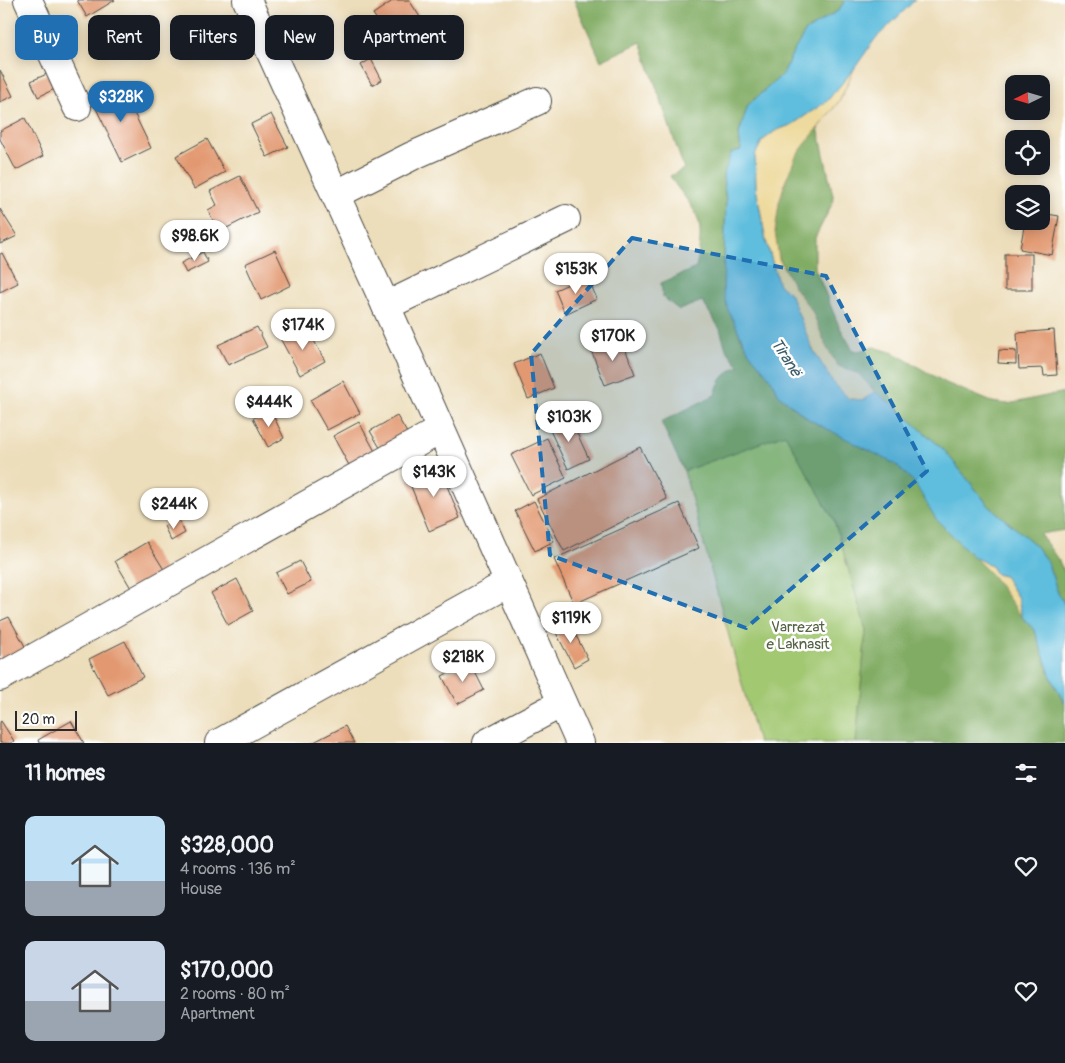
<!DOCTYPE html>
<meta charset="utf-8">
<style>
body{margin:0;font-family:Pangolin,sans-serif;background:#242831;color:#f1f3f6;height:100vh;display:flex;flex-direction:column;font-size:19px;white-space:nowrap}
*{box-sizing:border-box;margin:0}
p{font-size:16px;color:#9ea1a6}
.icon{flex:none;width:28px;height:28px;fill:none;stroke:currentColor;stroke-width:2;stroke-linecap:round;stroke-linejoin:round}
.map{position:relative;height:743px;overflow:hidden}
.panel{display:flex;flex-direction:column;background:#171b24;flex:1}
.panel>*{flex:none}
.banner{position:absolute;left:15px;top:15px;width:500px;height:45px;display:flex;gap:10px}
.needle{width:32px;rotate:265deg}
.tools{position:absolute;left:1005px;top:75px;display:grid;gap:10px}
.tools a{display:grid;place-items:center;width:45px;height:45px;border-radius:10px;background:#171b24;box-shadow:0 2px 12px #0003;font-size:25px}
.scale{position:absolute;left:15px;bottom:12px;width:62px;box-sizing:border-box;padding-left:5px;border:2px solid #2b2b2b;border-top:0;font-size:14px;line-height:18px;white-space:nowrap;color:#2b2b2b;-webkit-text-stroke:4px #fff;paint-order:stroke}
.price{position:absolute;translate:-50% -42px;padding:0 11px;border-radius:18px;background:#fff;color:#222;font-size:16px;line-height:32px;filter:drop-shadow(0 1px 2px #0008)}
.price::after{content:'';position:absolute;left:50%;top:30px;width:15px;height:11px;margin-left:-8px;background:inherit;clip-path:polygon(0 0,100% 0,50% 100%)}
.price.on{background:#1f6fb2;color:#fff}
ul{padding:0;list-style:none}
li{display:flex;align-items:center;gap:15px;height:125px;padding:0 25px}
li span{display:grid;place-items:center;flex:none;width:140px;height:100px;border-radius:10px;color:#555}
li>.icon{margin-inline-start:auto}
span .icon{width:60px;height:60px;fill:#fffc;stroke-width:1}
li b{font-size:21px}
h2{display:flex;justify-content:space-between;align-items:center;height:60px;padding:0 25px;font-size:21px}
.pill{padding:0 18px;border-radius:10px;background:#171b24;box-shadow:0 2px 12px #0003;font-size:18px;line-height:45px}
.pill.on{background:#1f6fb2;color:#fff}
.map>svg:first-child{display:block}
.green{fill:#a2c872;stroke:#667a4e}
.forest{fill:#81ac64;stroke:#566c48}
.sand{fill:#eeda9e;stroke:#8c8264}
.water{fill:#5fbddd;stroke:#457484}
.building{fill:#e29971}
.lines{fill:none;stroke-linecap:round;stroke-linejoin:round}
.minor-casing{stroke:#484641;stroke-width:30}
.minor{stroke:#fff;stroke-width:28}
.marked{fill:#1f6fb2;fill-opacity:0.2;stroke:#1f6fb2;stroke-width:4;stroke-dasharray:10 6;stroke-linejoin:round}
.labels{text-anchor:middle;stroke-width:5;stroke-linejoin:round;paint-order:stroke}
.park-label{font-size:15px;fill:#556244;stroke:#fff}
.water-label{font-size:16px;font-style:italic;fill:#3d5e69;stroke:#fff}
</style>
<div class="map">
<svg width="1065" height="743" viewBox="0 0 1065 743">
<rect width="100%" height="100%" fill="#fff"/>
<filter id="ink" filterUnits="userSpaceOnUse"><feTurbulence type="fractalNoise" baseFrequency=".02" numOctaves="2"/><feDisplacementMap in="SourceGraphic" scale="10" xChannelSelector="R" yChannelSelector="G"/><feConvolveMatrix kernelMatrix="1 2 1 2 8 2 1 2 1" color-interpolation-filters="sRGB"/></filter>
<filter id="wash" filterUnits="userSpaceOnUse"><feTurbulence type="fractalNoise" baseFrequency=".0096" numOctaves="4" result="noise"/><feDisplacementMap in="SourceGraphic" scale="20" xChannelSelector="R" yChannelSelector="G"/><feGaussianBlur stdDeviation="1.12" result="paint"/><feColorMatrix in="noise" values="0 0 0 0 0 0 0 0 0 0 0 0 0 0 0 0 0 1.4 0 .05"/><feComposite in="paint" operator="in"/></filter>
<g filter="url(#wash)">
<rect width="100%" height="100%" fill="#eddebb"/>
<path class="green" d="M785,433l49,87 32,110 -10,113h-98l-74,-272z"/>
<g class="forest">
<path d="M574,0h271l-6,10 -33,21 -14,23 -9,20 -35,31 -9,28 2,17 -18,26 3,25 -3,90 17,45 9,16 22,27 8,16 29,24 87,45 19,17 22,37 56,57 30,42 13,14 16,46 14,28 -1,38h-208l10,-113 -32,-110 -49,-86 -101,37 -23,-49 54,-27c4,-16 9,-21 24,-29l-13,-17 -6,-20 -18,-28 -23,9 -16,-13 -2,-14 35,-15c3,-17 8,-40 -1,-56 -7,-13 -18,-23 -25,-36l14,-7 -43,-127 -40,19z"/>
<path d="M818,127l16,73 -19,38v30l24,58 15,26 20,-5 20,6 52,30 46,19 16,2 57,-12v138l-25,4 19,27 6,13v31l-7,-12 -11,-32 -14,-18 -44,-37 -45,-56 -51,-45 -18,-13 -16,-18 -21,-8 -11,-18 -15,-37 -18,-24 -15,-29 -4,-26 4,-29 6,-21 11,-26z"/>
</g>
<g class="sand">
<path d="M854,69l-14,31 -44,56 -11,26 -6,21 -4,29 4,27 15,28 18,24 15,37 11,18 21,8 16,18 -12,8 -14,-1 -17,-18 -20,-33 -22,-55 -11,-8 -13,-44 -10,-53 -1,-33 7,-14 13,-10 18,-7 34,-23z"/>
<path d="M974,557l17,9 5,8 8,2 14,22 4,19 -30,-42z"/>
</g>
<path class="water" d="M845,0h70l-40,39 -21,30 -27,32 -34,23 -18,7 -13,10 -7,14 1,33 10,53 13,44 11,8 22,55 20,33 17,18 14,1 12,-8 18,13 51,45 45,56 44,37 14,18 11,32 7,12v100l-14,-28 -16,-46 -13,-14 -4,-19 -14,-22 -8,-2 -5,-8 -17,-9 -38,-38 -22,-37 -19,-18 -85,-44 -31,-25 -8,-16 -22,-27 -21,-42 -5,-19 3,-90 -3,-25 8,-23 10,-3 -2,-16 9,-29 35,-31 9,-20 14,-23 33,-21z"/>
<g id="blocks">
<g class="building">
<path d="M77,0h38l-28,17z"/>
<path d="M394,0h15l22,34 -13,8 5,7 -6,4 -5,-7 -12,8 -27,-40z"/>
<path d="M371,59l11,21 -10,5 -11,-20z"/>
<path d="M0,70l13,26 -13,6z"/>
<path d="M56,70l7,15 -25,12 -7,-16z"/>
<path d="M120,84l31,64 -29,14 -31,-64z"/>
<path d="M271,114l17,33 -21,10 -16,-33z"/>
<path d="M25,118l18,38 -27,14 -16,-31v-8z"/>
<path d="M207,139l18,33 -31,17 -18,-33z"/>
<path d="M240,176l18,36 -39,20 -11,-22 9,-5 -7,-14z"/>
<path d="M0,209l17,27 -17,8z"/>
<path d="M1041,213l18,3 -7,39 -32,-6 5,-28h16z"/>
<path d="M275,250l16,35 -30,15 -16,-36z"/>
<path d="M203,252l5,10 -22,11 -5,-10z"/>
<path d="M2,253l16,30 -18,9v-38z"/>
<rect x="1005" y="254" width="27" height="36"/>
<path d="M587,276l10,23 -32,15 -10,-24z"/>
<path d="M306,326l19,35 -25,14 -19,-35z"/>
<path d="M257,327l10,20 -39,18 -10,-20z"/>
<path d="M1054,330l3,45 -13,1 -1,-8 -24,1 -2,-36z"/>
<path d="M621,338l14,36 -30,11 -14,-35z"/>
<path d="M999,350l17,1v13l-18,-1z"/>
<path d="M540,353l14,35 -26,11 -14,-35z"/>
<path d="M343,381l17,32 -33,17 -17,-30z"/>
<path d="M270,409l14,29 -16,9 -15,-29z"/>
<path d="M397,416l15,25 -27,15 -15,-25z"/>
<path d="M570,418l19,41 -21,10 -19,-41z"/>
<path d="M359,422l18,33 -26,14 -18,-33z"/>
<path d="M547,438l19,40 -35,17 -20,-40z"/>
<path d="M640,447l27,52 -103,52 -27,-52z"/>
<path d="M439,466l21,52 -31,13 -21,-52z"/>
<path d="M534,501l20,40 -19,10 -20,-40z"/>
<path d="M679,503l20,45 -125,56 -20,-45z"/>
<path d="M178,519l7,14 -14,8 -7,-15z"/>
<path d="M147,542l21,34 -33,19 -20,-34z"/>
<path d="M300,561l11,21 -24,12 -11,-21z"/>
<path d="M237,579l16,32 -25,14 -17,-32z"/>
<path d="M9,617l18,33 -27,16v-45z"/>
<path d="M569,622l19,37 -14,8 -20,-38z"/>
<path d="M125,641l18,36 -35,18 -19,-36z"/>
<path d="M470,662l14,28 -27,14 -15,-28z"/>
<path d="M1,721l13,20 -3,2h-11v-21z"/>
<path d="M71,721l13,22h-45l-1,-3z"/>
<path d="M345,726l9,17h-42z"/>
</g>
</g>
</g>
<g filter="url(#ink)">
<use href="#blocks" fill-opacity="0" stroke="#484641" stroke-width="1"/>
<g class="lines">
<g class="minor-casing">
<g id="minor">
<path d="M28,0l49,107"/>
<path d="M247,0l139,306 194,437"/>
<path d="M335,195l77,-39 125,-55"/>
<path d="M386,306l180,-87"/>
<path d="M0,677l440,-247"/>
<path d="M219,743l289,-160"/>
<path d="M487,743l75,-40"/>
</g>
</g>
<use href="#minor" class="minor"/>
</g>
</g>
<path class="marked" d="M632,238l194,38 101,195 -181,157 -196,-73 -19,-201z"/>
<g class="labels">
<g class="park-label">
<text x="798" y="632">Varrezat<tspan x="798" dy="17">e Laknasit</tspan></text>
</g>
<g class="water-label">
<text transform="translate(787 357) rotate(57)" y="6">Tiranë</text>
</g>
</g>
</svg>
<div class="tools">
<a><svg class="needle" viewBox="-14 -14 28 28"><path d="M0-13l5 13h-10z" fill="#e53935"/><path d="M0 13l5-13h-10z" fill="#9ea1a6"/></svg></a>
<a><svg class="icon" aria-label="locate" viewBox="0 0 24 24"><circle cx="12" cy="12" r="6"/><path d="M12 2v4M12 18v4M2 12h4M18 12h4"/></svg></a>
<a><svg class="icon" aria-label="layers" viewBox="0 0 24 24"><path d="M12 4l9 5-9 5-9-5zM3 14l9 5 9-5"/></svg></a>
</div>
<div class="scale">20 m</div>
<b class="price on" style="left:121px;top:123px">$328K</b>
<b class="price" style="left:195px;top:262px">$98.6K</b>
<b class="price" style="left:576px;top:295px">$153K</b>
<b class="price" style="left:303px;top:351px">$174K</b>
<b class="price" style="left:613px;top:362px">$170K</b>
<b class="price" style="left:269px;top:428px">$444K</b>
<b class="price" style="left:569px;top:443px">$103K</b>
<b class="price" style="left:434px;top:498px">$143K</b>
<b class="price" style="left:174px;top:530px">$244K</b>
<b class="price" style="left:571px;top:644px">$119K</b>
<b class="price" style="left:463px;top:683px">$218K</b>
<div class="banner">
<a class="pill on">Buy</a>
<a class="pill">Rent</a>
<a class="pill">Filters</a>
<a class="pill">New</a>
<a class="pill">Apartment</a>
</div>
</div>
<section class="panel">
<h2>11 homes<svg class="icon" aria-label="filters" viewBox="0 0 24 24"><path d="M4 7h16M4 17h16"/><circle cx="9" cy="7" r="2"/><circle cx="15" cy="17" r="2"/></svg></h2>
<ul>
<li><span style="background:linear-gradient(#bfe0f5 65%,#9aa5b1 0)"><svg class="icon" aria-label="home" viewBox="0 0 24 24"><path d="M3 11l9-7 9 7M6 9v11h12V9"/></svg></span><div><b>$328,000</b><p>4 rooms · 136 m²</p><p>House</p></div><svg class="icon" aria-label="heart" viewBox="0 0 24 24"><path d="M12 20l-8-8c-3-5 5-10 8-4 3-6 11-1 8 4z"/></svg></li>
<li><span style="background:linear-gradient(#c9d6e8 60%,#9aa5b1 0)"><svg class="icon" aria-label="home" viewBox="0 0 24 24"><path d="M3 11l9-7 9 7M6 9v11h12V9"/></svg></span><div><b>$170,000</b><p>2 rooms · 80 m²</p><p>Apartment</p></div><svg class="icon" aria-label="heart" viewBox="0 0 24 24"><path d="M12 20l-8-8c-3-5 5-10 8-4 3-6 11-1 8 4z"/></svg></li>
</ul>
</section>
